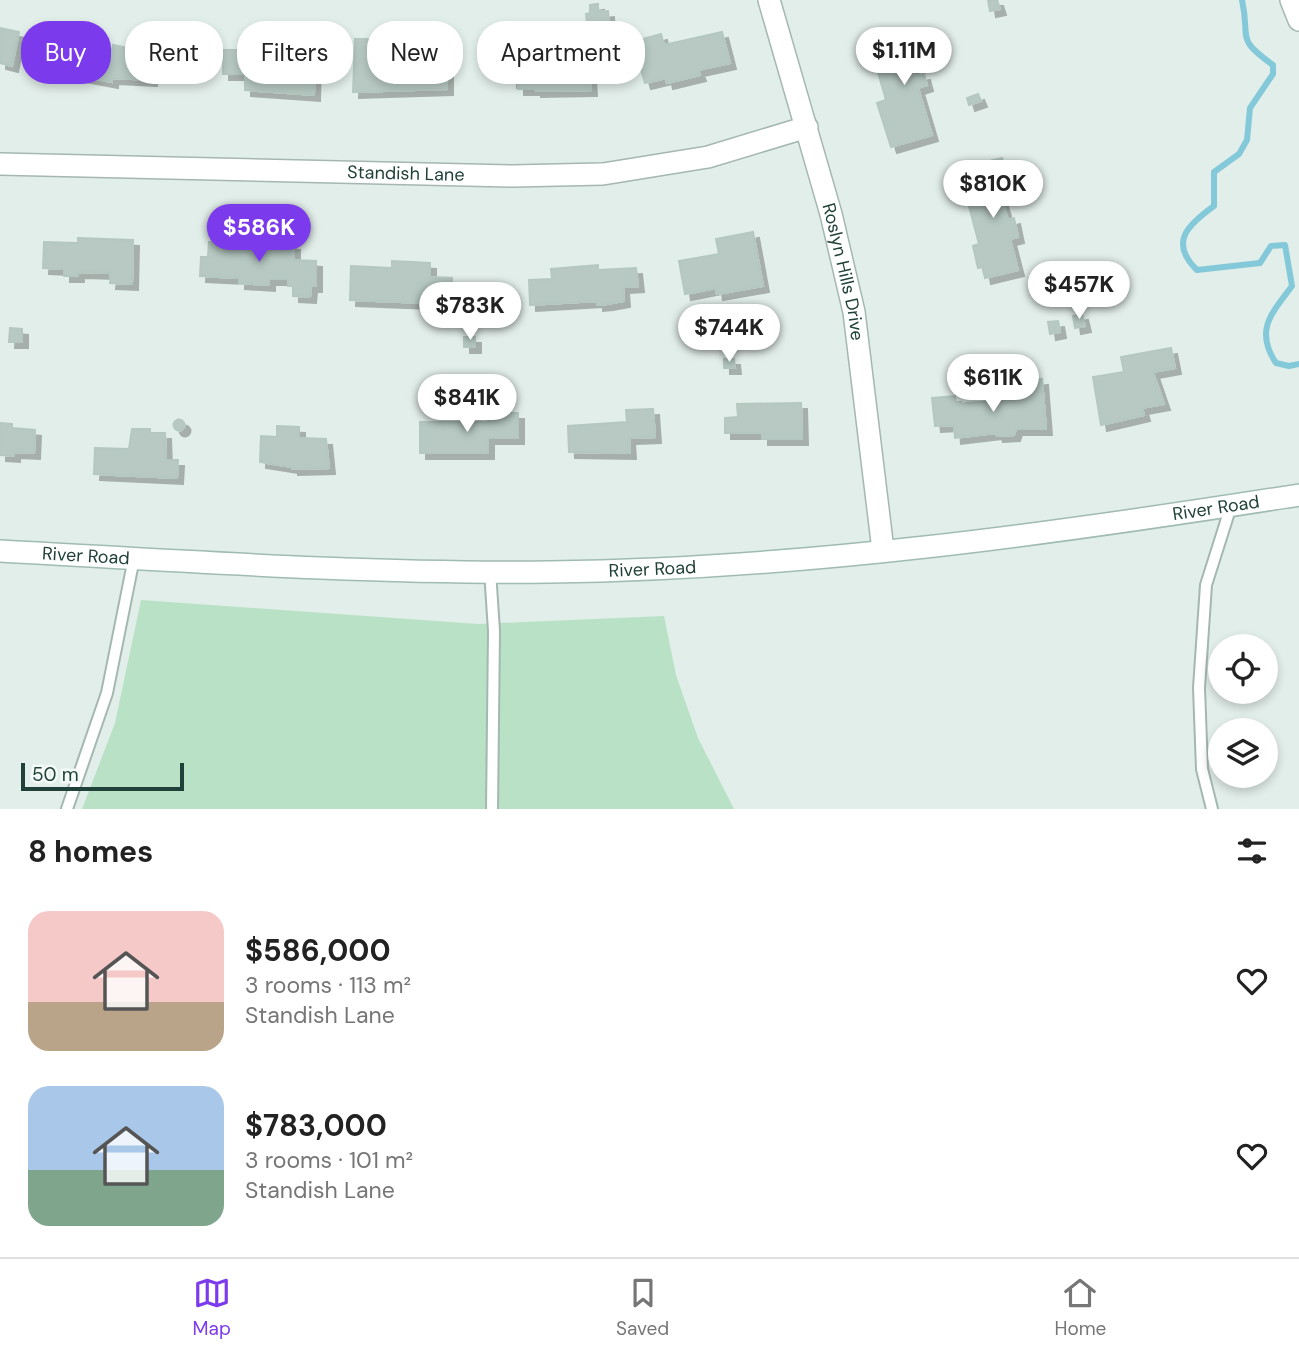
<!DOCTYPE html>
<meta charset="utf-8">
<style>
body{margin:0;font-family:"DM Sans",sans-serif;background:#f6f6f6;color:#222;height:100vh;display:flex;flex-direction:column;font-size:26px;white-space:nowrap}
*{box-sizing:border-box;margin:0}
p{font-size:23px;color:#767676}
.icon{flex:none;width:38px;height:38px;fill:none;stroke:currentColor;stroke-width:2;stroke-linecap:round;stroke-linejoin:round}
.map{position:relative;height:809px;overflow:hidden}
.side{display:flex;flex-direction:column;background:#fff;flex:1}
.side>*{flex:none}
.top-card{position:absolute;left:21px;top:21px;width:700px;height:63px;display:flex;gap:14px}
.tools{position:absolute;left:1208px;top:634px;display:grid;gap:14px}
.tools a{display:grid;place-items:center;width:70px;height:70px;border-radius:50%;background:#fff;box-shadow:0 4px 10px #0003;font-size:35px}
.scale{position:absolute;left:21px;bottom:18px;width:163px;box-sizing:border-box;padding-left:7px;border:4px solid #204139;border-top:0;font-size:19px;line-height:24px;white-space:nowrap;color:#204139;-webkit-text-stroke:5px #f3faf7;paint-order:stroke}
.price{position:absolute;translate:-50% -60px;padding:0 16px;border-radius:24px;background:#fff;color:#222;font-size:23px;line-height:46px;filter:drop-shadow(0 2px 4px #0008)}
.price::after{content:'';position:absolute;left:50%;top:42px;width:21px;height:16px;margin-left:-10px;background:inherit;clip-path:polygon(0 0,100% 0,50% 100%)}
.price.on{background:#7c3aed;color:#fff}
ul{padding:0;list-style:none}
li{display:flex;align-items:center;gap:21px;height:175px;padding:0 28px}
li span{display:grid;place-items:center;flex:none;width:196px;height:140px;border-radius:21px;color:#555}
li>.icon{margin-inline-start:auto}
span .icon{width:84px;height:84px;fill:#fffc;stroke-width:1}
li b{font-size:30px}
h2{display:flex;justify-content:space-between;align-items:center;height:84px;padding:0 28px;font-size:30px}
.tag{padding:0 24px;border-radius:28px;background:#fff;box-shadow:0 4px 10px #0003;font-size:24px;line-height:63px}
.tag.on{background:#7c3aed;color:#fff}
.tab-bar{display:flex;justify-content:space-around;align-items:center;height:98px;border-top:2px solid #e0e0e0;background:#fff;font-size:19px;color:#767676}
.tab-bar a{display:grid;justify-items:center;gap:4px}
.tab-bar .on{color:#7c3aed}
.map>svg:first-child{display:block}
.green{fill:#b9e1c5}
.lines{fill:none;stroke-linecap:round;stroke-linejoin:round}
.stream{stroke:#84c9d9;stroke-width:6}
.building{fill:#b7c9c2;stroke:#b4c8c0;stroke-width:2;filter:url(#shadow)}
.lane-casing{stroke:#a4b7b1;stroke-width:14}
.street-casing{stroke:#a4b7b1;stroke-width:24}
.secondary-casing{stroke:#9fbbb2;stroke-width:24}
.lane{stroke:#fff;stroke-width:10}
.street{stroke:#fff;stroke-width:21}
.secondary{stroke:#fff;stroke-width:21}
.labels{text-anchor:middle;stroke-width:6;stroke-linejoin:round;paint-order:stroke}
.street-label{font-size:18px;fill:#204139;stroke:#f3faf7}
</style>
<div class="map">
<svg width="1299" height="809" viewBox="0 0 1299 809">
<defs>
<filter id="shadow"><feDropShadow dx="6" dy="6" stdDeviation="0" flood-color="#0004"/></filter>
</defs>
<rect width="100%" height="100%" fill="#e2eee9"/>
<path class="green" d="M141,600l337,24 186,-8 12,59 22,63 36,71h-652l33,-86z"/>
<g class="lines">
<path class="stream" d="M1242,0c9,40 -8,37 31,65v9l-23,34 -3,32 -8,14 -25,18v34c-25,18 -46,36 -17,64l63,-7 11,-17 14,-1 7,41c-20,27 -38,44 -16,77l13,3 10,-2"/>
</g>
<g class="building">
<path d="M988,0h9l3,9 -10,2z"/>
<path d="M598,4v8l10,-1 3,39 -21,2 -4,-38 4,-1v-8z"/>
<path d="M0,28l19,4 -7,34 -12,-3z"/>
<path d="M926,31l7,7 4,10 -2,12 -23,7 3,9 9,-2 3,11 -9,3 14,47 -41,12 -14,-44 9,-3 -15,-52z"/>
<path d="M722,32l8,31 -32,7 2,5 -33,8 -1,-5 -21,5 -10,-33 10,-3 -2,-8 18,-5 3,11z"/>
<path d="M355,39h16l1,19h51v5h24v26l-94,3z"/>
<path d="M113,45l40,8 -2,27 -39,-2v4l-48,-9 2,-16 14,2 2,-13 30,4z"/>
<path d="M223,50h25v7l67,1 -1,37 -69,-5v-16h-22z"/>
<path d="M589,59l2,31 -56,1v-2h-17v-7h-7v-21z"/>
<path d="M978,94l3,7 -12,4 -2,-7z"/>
<path d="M1002,158l9,33 -11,3 8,26 6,-2 4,19 -8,2 8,31 -33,8 -2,-11 -5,1 -5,-22 6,-2 -13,-49 13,-4 -6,-26z"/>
<path d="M753,232l10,54 -46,8 -1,-6 -31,6 -6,-33 40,-7 -3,-15z"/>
<path d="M78,238l55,2 -1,44 -22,-1 1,-10 -33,-1v4h-14v-7l-21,-1 1,-26 34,1z"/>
<path d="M221,238l73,6v16l22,1v25h-5l-1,11 -17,-1v-10h-5v-7h-19v6l-30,-2v-5l-39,-2 1,-19h7l1,-15h12z"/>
<path d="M392,261l38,2v14l22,1 -1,26 -101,-4 1,-34 41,2z"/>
<path d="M598,265v5l38,-2 2,18 -15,1 1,14 -17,3 -10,1v-4l-67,4 -1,-25 23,-1 -1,-10z"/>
<path d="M1082,314l3,12 -10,2 -2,-12z"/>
<path d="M1058,321l2,11 -10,2 -2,-12z"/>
<path d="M10,328l12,1v13h-13z"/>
<rect x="464" y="337" width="11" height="10"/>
<path d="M1171,348l4,20 -22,4 11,32 -22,4 2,7 -43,10 -8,-48 31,-5 -3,-15z"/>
<path d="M724,359h10l1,9h-11z"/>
<path d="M1042,379l4,50h-30l-2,6 -17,1 -1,-3 -41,5 -1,-13 -19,1 -3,-28 23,-2 1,8 63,-5v-4l9,-1 -1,-13z"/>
<path d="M801,403l1,36h-40v-6h-37v-15l13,-1 -1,-13z"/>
<path d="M653,409l2,28 -26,1 1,15 -61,-1 -1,-26 59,-4 -1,-12z"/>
<path d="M488,413h30v25h-30v15h-68v-31h68z"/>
<circle cx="179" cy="425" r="5.5"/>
<path d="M0,423l12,1v4l23,2 -1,23 -20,-1v4l-14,-1z"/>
<path d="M277,426l22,1v11l27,1 3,29 -37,1v-2l-32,-5 1,-26 16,1z"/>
<path d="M132,429h18v4h15l1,27h12l-1,18 -83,-4 1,-26 34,1z"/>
</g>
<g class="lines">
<g class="lane-casing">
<g id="lane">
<path d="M490,571l4,60 -2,178"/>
<path d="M67,809l40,-116 27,-135"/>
<path d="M1212,809l-10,-40 -3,-81 7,-103 25,-79"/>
</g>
</g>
<g class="street-casing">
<g id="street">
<path id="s1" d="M769,0l62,214 23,98 29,238"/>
<path d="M1291,0l8,20"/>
<path id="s2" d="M0,164l513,12 90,-2 105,-17 99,-30"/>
</g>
</g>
<g class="secondary-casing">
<g id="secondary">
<path id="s3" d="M0,551c183,10 367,23 550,21 250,-3 502,-38 749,-77"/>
</g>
</g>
<use href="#lane" class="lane"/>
<use href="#street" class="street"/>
<use href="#secondary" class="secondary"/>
</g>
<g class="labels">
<g class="street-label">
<text dy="6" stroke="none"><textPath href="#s2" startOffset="406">Standish Lane</textPath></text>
<text dy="6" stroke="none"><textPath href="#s1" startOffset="282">Roslyn Hills Drive</textPath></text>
<text dy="6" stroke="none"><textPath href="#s3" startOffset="1220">River Road</textPath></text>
<text dy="6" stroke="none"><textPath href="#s3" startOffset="86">River Road</textPath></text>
<text dy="6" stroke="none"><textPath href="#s3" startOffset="653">River Road</textPath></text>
</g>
</g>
</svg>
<div class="tools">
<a><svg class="icon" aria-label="locate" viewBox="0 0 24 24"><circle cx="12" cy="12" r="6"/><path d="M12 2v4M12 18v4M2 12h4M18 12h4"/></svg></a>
<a><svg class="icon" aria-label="layers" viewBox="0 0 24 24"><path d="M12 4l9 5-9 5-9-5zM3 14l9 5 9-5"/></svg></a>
</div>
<div class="scale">50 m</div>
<b class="price" style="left:904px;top:87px">$1.11M</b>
<b class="price" style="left:993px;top:220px">$810K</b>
<b class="price on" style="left:259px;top:264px">$586K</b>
<b class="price" style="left:1079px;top:321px">$457K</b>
<b class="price" style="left:470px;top:342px">$783K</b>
<b class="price" style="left:729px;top:364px">$744K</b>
<b class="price" style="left:993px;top:414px">$611K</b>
<b class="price" style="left:467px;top:434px">$841K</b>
<div class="top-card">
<a class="tag on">Buy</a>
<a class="tag">Rent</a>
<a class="tag">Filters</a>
<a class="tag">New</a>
<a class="tag">Apartment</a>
</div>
</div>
<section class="side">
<h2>8 homes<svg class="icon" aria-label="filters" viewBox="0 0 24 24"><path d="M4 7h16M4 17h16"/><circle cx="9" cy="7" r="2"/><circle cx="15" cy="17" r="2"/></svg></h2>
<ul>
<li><span style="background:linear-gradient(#f6c9c9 65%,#b9a48a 0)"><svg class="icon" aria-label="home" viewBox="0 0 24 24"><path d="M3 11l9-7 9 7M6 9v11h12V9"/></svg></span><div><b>$586,000</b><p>3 rooms · 113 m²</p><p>Standish Lane</p></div><svg class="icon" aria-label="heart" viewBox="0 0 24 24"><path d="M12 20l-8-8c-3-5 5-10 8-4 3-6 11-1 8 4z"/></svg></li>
<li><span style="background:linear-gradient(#a9c7e8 60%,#7fa58c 0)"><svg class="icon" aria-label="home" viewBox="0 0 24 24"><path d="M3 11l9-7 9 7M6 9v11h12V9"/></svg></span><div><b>$783,000</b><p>3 rooms · 101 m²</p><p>Standish Lane</p></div><svg class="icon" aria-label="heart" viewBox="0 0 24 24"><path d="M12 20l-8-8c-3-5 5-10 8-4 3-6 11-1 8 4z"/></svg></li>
</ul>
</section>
<nav class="tab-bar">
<a class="on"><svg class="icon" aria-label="map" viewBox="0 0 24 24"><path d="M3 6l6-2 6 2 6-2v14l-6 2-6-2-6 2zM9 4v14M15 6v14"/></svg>Map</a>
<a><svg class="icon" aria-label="saved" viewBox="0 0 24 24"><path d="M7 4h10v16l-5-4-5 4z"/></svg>Saved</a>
<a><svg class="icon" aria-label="home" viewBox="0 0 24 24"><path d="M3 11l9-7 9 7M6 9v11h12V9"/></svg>Home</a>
</nav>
